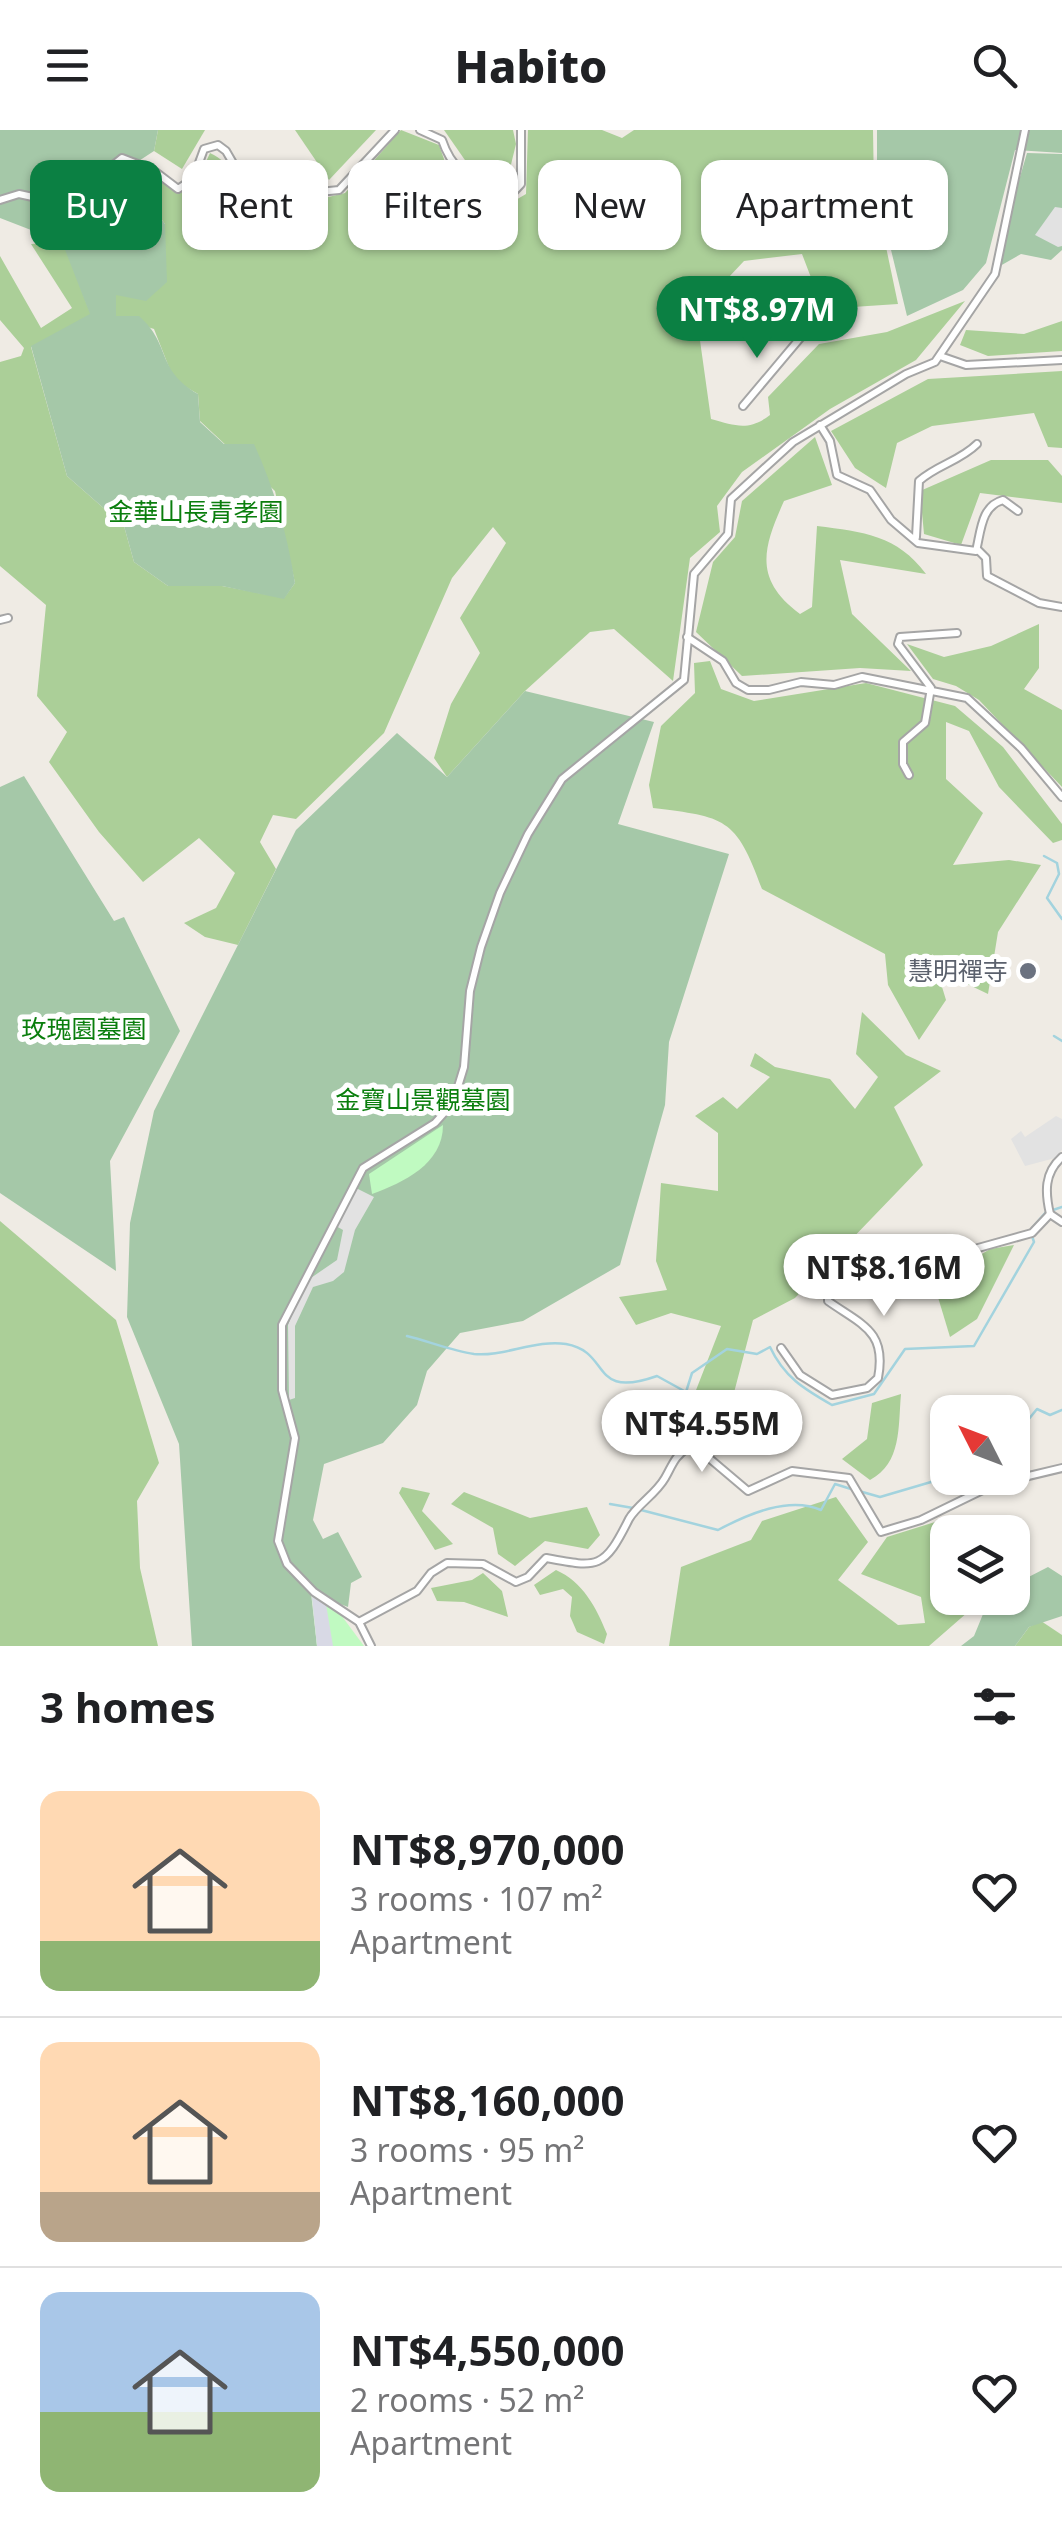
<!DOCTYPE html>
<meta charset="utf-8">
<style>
body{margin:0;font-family:"Noto Sans","Noto Sans TC",sans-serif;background:#f6f6f6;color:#202124;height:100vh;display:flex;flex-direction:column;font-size:38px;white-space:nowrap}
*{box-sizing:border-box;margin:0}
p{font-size:32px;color:#757577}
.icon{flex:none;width:55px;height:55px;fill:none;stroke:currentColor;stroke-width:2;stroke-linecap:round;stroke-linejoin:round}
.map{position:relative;height:1516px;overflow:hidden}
.side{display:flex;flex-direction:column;background:#fff;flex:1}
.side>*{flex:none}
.banner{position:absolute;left:30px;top:30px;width:1002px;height:90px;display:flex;gap:20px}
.needle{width:65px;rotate:312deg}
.fabs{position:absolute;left:930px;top:1265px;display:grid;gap:20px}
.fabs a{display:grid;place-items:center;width:100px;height:100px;border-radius:20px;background:#fff;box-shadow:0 2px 8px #0004;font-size:50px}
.price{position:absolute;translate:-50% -85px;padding:0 22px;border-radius:35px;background:#fff;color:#222;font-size:32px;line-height:65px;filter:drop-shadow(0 2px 5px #0008)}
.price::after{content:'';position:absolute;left:50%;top:60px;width:30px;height:22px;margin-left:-15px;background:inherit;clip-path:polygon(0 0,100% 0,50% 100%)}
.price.current{background:#0b8043;color:#fff}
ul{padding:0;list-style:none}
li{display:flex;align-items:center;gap:30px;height:250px;padding:0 40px}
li+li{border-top:2px solid #e0e0e0}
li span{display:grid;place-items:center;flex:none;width:280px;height:200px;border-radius:20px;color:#555}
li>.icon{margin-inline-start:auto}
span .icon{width:120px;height:120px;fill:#fffc;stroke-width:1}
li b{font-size:42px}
h2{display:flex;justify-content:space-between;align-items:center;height:120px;padding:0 40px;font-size:42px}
.tag{padding:0 35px;border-radius:20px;background:#fff;box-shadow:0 2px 8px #0004;font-size:35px;line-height:90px}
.tag.current{background:#0b8043;color:#fff}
header{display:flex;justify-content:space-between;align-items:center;height:130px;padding:0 40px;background:#fff;font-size:45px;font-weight:800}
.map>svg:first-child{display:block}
.forest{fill:#abcf98}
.cemetery{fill:#a5c8a8}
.park{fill:#c0fac1}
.parking{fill:#e2e2e2}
.plaza{fill:#d8d9e5}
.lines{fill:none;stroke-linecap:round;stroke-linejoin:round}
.stream{stroke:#a3d3de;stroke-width:2.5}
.minor-casing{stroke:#a5a5a5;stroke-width:10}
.minor{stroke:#fff;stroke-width:6}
.worship-dot{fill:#6b7280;stroke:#fff;stroke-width:4}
.labels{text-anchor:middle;stroke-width:10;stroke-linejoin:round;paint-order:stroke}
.park-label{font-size:25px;fill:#0a7e0d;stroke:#fff}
.worship-label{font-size:25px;fill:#5b616d;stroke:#fff;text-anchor:end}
</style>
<header><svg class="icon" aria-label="menu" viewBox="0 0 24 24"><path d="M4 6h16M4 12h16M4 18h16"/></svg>Habito<svg class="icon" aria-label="search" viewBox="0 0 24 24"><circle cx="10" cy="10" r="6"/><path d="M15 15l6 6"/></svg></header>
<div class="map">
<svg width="1062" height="1516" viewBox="0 0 1062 1516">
<rect width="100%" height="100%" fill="#efebe4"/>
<g class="forest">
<path d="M158,0h47l-23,39 -28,-18z"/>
<path d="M295,0h81l-47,50z"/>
<path d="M401,0l38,15 10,28 58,32 19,-11 2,-64h74l20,8 12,-8h239l1,60 24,114 -75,5 -21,-55 -58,7 -48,51 15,107c25,7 38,12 59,-4l-2,-18 51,-53 68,-12 78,-31 -49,59 -86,49 -88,63 -25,34 3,26 -30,26 -17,123 -59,-52 -24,3 -65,59 -78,86 -13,-19 17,-54 29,-51 -20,-35 46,-75 -13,-16 -41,51 -68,155 -88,86 -23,-4 -13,27 16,27 -38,76 -33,-8 -21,-14 32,-15 19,-35 -36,-35 -56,44 -44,-50 -50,-70 18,-30 -30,-36 9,-91 -46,-39v-204l21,-6 3,-8 -24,-28v-64l41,72 31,-20 -41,-64 32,-2 28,73 -60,32 36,129 57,50 10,36 34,24h54l62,12 11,-15 -20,-92 -75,-70 -2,-27 -24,-14 -20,-51 -38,-12v-22l49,-71 -41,-55 27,6 39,22 20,-44c33,14 39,67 74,89l15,-8 13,-33 33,-8z"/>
<path d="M444,0h69l3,14 -10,41 -39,-22z"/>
<path d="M1062,191v30l-74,5 -28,-11 6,-15 58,4z"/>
<path d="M1062,241v77l-14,-1 -14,-34 -102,13 -35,17 -11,45 -31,-20 -24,-37 97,-52z"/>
<path d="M815,307l17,48 -48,16c-21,47 -31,78 16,113l12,-7 5,-81c47,6 80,9 109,48l-86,-14 12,54 59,57 -51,-3 -118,8 -46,-44 17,-70 22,-25 7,-36z"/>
<path d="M991,330h57l14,16v27l-82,-10 -19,52 -37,-11 -4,-43z"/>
<path d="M1039,494v44l-15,21 38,21v77l-83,-87 -23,-14 -23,-7 -26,-35 37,13 47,-11z"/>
<path d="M710,531l11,28 33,12 112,-18 89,23 48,41 59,77v16l-9,3 -54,-56 -30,-56 -23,-9v57l37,34 -30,52 56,-5 32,5 -43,67 -10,62 -25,-12 -31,-28 14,46 -27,40 -31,-55 -3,-31 -123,-65c-26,-72 -37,-72 -109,-81l-4,-23 12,-59 34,-33 -1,-30z"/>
<path d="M862,882l44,43 35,16 -47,36 29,58 -128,133 -42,22 -34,130 -33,-10 5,-37 30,-77 -50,-13 -35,12 -17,-28 48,-7 -11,-29 5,-78 57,8v-58l-23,-17 28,-19 14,12 33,-32 -20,-11 5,-13 20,14 55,12 25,30 23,-32 -22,-23z"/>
<path d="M0,1091l116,99 43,143 -22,38 3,67 18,78h-158z"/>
<path d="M1014,1115l-37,74 -27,18 -16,-53 56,-35z"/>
<path d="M901,1264c-3,33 1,69 -31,86l-28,-21 25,-20 5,-36z"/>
<path d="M402,1357l28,6 -8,18 31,33 -18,6 -36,-57z"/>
<path d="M464,1362l66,26 57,-11 13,28 -12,14 -43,-8 -30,25 -17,-12 -5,-26 -42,-24z"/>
<path d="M836,1367l32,45 -30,38 60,45 27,-2 -4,-26 -60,-23 26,-37 64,-20 3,15h-6v66h36l-55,48h-260l12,-79 70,-27 11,-19z"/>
<path d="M556,1440c27,12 40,37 51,64l-3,10 -27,-12 -7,-16 2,-19 -9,-8 -23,6 -6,-10z"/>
<path d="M483,1443l19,18 6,26 -44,-15 -27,-1 -6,-13 41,-8z"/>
<path d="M1041,1491l21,14v11h-47l14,-19z"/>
</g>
<g class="cemetery">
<path d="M0,0h158l-4,21 -29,19 40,54 2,58 -21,19 -30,-6v21h23c33,29 16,53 59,78l2,28 24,22h30c21,46 33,90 41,139l-11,16 -62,-13h-54l-34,-24 -10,-36 -57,-50 -36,-130 59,-32 -28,-72 -62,-24z"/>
<path d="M877,0h185v23l-47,-3 -29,113 -23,27 -56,26 -30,-124z"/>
<path d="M1027,23l35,1v96l-11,10 -30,-6 -21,12 3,-31z"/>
<path d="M525,561l129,31 -36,102 111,30 -60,188 -4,63 -45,160 -97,56 -63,12 -33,38 -10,34 -34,38 -59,21 -11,56 10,19 15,-7 24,45 -11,6 -3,24 -37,-14 6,53h-125l-13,-202 -52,-127 3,-94 24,-112 142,-281 101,-97 50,44z"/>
<path d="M24,646l90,145 10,-4 56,114 -70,130 6,110 -116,-78v-406z"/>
<path d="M1048,1437l14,9v40l-33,11 -14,19h-54l13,-10 14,-34 24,-4 1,-13z"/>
</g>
<g class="park">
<path d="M443,995c0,39 -39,57 -71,69l-3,-20z"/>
<path d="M312,1467l29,18 23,31h-47z"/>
</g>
<g class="parking">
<path d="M1055,77l7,1v38l-4,1 -23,-12z"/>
<path d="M1056,986l6,3v31l-7,8 -30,8 -14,-27 10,-8 4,6z"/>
<path d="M356,1058l18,9 -19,33 -11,42 -11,9 -20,6 -18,39v72l-6,2 -1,-75 17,-43 32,-22 6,-30 -7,-4z"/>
</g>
<path class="plaza" d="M312,1467l14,7 7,42h-16z"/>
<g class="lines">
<g class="stream">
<path d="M1044,726l13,7 2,11 -12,24 15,21"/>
<path d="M1054,906l8,5"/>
<path d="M1053,1080l9,-3"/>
<path d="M1032,1098l14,-16"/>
<path d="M407,1206c21,5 45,15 67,18 29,3 63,-15 92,-10 46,8 23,56 91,32l29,16 6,-19 35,-24 30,5 13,-7c14,30 34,42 62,58l42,-11 31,-45 69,-3 60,-104 -2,-6"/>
<path d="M1012,1293l12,2 13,-16 13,6 12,-5"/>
<path d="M859,1361l21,6 68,-20"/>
<path d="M610,1374l23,4"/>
<path d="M641,1380l77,20c30,-16 71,-34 103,-20l14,-26 16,5"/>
</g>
<g class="minor-casing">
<g id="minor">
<path d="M420,0l22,10c12,36 34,40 65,59l14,-15v-54"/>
<path d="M0,70l19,-6 46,10 57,-46 31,12 25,19 15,-10 11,-30 14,-4 8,6 45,78 12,5 16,-11 10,-30 30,-3 56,-60"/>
<path d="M940,226l26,9 96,-5"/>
<path d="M743,276l58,-69 1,-9"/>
<path d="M820,295l10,16 7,34 33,15 21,30 27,23 58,8c5,-20 5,-45 27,-51l15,11"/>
<path d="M916,407l3,-56c18,-16 41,-20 58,-37"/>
<path d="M977,419l9,9 1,18 52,27 23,4"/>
<path d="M0,490l8,-2"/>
<path d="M687,507l36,24 13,22 12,7h21l32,-8 33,3 28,-8 105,21 54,50 41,49"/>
<path d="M909,645l-6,-11v-22l22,-19 6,-35 -33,-44 2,-7 57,-4"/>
<path d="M1062,1027c-18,16 -17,35 -12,57l12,8"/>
<path d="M781,1218l19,27 32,20 35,-7 11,-10c9,-47 -16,-53 -50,-77v-5l6,-5 53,1 71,-28 13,-14 61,-17 18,-19"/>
<path d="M359,1492l58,-31 14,-18 16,-10 36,1 33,18 12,-5 18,-19c53,10 58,11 83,-39 8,-14 27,-25 36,-41 7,-12 10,-23 23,-30l21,10 39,33 44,-20 57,7 32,54 40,-12 74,-36 67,-16"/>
<path d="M371,1516l-12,-24 -45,-30 -27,-28 -9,-23 17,-103 -13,-48v-65l81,-157 72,-45 18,-20 11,-36 6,-76 11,-44 19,-54 28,-59 34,-55 122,-99 10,-106 34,-40 3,-35 62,-57 113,-68 29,-12 60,-88 30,-144"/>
</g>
</g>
<use href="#minor" class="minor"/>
</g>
<circle class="worship-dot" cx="1028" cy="841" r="10"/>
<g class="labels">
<g class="park-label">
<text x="196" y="391">金華山長青孝園</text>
<text x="84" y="908">玫瑰園墓園</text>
<text x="423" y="979">金寶山景觀墓園</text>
</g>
<g class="worship-label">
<text x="1008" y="850">慧明禪寺</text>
</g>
</g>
</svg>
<div class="fabs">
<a><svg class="needle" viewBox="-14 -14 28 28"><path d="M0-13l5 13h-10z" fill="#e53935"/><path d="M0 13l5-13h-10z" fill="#757577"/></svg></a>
<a><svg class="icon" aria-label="layers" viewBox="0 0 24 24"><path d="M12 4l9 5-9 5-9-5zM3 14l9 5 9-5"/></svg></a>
</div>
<b class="price current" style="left:757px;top:231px">NT$8.97M</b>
<b class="price" style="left:884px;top:1189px">NT$8.16M</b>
<b class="price" style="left:702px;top:1345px">NT$4.55M</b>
<div class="banner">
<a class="tag current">Buy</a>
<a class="tag">Rent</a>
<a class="tag">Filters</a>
<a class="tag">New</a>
<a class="tag">Apartment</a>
</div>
</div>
<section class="side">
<h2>3 homes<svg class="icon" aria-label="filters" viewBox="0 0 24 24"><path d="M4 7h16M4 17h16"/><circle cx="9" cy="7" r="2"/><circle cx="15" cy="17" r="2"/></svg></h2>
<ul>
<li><span style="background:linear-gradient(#ffd9b3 75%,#8fb573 0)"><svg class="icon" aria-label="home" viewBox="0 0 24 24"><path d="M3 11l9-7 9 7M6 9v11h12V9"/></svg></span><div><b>NT$8,970,000</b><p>3 rooms · 107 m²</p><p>Apartment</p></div><svg class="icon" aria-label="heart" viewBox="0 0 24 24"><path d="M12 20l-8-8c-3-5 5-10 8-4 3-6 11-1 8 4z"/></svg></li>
<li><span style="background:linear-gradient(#ffd9b3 75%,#b9a48a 0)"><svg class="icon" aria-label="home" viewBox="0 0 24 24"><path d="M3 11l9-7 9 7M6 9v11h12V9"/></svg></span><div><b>NT$8,160,000</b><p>3 rooms · 95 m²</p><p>Apartment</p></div><svg class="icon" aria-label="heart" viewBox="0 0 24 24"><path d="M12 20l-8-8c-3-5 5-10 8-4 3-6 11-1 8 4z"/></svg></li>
<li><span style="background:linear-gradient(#a9c7e8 60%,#8fb573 0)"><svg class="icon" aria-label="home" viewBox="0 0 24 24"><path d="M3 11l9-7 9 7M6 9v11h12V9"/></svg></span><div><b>NT$4,550,000</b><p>2 rooms · 52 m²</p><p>Apartment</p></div><svg class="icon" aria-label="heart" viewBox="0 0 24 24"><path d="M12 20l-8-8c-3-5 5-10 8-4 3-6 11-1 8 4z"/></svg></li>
</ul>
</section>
